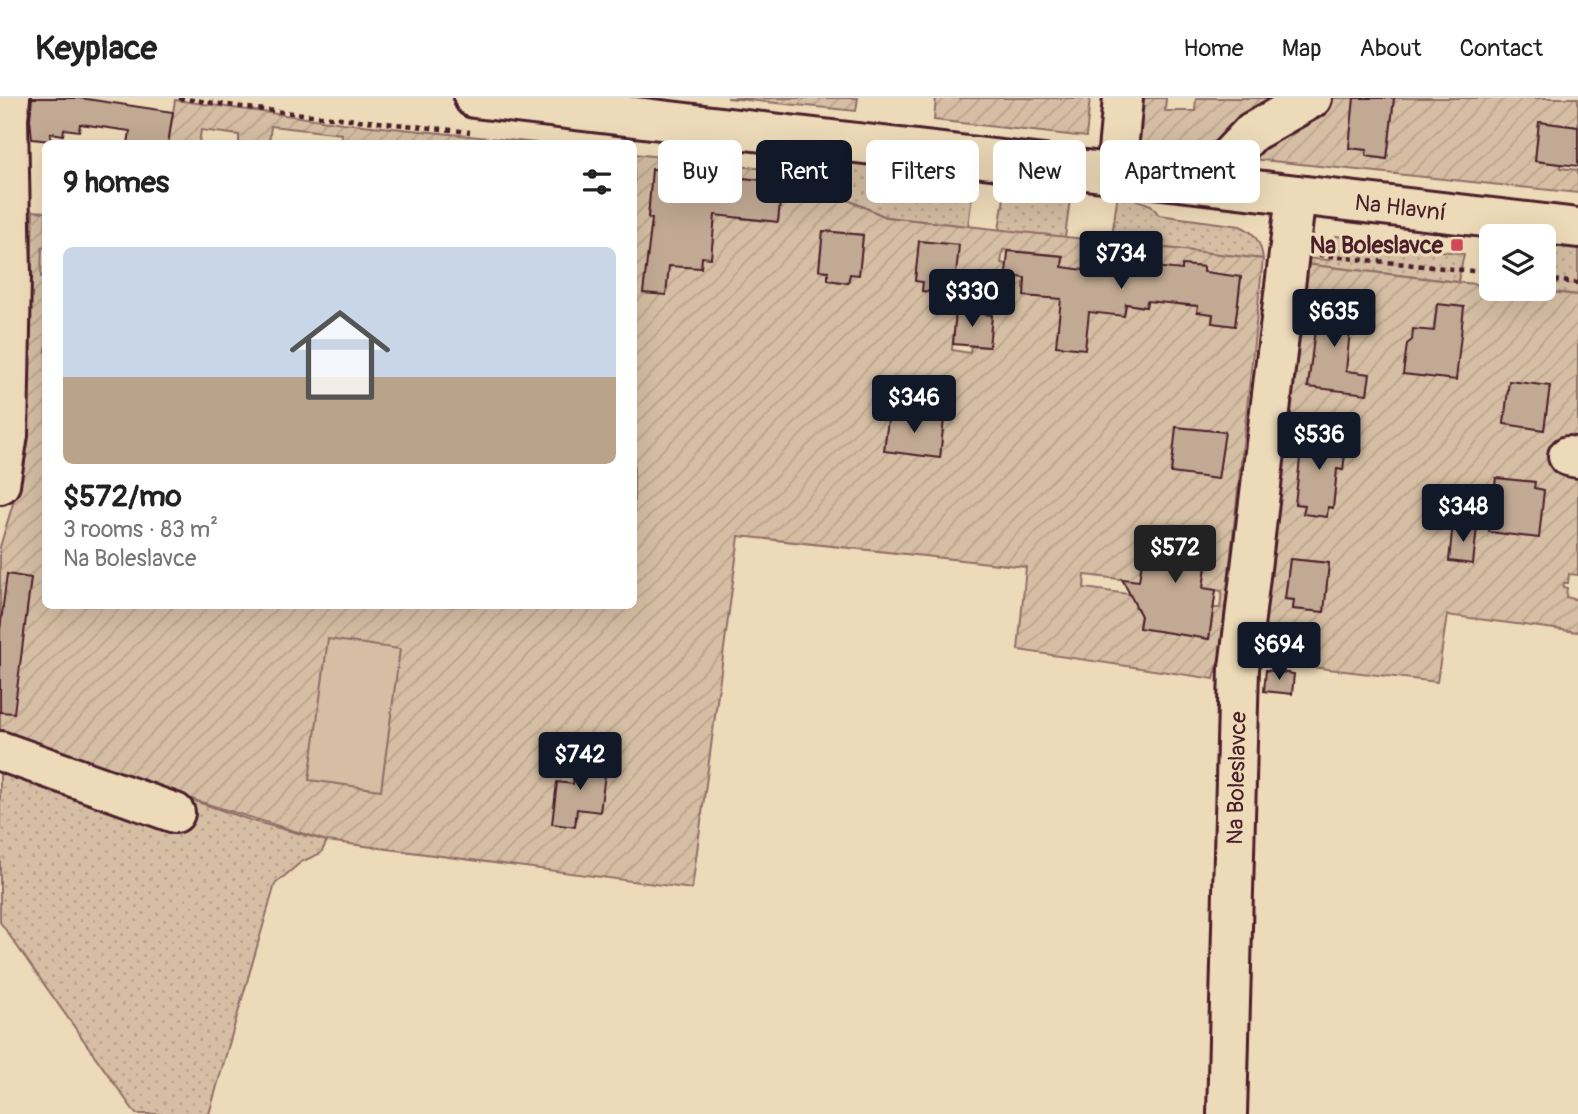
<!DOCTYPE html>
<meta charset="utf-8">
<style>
body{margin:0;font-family:Pangolin,sans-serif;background:#f6f6f6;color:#222;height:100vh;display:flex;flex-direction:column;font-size:26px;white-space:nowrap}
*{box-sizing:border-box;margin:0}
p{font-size:23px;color:#767676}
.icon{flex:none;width:38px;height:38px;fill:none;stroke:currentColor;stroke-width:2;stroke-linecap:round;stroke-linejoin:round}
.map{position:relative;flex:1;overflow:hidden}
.details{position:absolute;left:42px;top:42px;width:595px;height:469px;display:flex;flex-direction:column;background:#fff;border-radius:10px;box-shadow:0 7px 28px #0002}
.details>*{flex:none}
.banner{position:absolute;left:658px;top:42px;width:665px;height:63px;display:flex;gap:14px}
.fabs{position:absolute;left:1479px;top:126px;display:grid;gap:14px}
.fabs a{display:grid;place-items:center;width:77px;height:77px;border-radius:10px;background:#fff;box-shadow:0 7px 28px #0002;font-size:35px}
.price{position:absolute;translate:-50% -60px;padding:0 16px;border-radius:7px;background:#111827;color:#fff;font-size:23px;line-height:46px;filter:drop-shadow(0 2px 4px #0008)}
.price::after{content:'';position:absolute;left:50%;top:42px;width:21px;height:16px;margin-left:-10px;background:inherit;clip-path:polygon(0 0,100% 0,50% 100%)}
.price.current{background:#222;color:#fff}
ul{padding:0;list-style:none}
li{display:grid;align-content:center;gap:14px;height:371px;padding:0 21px}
li span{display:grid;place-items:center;height:217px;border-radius:10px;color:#555}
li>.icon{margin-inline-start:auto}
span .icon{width:126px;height:126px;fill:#fffc;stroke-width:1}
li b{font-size:30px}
h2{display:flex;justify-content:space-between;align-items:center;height:84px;padding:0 21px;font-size:30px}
.chip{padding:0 24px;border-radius:10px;background:#fff;box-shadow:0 7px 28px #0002;font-size:24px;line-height:63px}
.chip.current{background:#111827;color:#fff}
header{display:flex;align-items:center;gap:42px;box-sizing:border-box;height:98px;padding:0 35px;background:#fff;border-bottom:2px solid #e0e0e0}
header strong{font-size:33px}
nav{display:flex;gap:38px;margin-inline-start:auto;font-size:24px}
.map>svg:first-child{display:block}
.grass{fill:url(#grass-dots);stroke:#906e67;stroke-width:2}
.garden{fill:url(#garden-furrows);stroke:#906e67;stroke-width:2;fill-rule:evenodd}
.pitch{fill:#d5bea3;stroke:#906e67;stroke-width:2}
.building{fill:#c1a993;stroke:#4a1f2b;stroke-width:2}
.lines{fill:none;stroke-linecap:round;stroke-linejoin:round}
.minor-casing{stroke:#4a1f2b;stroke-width:44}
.major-casing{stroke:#4a1f2b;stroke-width:44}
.path{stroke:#4a1f2b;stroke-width:4.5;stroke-dasharray:5 5;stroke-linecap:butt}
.minor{stroke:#eddab8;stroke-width:38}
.major{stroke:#eddab8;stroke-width:38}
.poi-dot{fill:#d1495b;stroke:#eddab8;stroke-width:2.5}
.labels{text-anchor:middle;stroke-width:6;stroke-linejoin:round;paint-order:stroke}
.street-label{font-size:23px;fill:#4a1f2b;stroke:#eddab8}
.poi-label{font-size:23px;font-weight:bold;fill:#4a1f2b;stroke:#eddab8;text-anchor:end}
</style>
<header>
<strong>Keyplace</strong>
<nav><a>Home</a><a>Map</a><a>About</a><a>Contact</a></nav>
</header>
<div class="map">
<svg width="1578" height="1016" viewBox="0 0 1578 1016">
<defs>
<pattern id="grass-dots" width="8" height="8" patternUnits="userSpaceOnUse" patternTransform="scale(1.75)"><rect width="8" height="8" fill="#d5bea3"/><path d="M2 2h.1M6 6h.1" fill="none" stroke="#b8a38c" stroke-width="1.8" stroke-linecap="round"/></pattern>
<pattern id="garden-furrows" width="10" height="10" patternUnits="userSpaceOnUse" patternTransform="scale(1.75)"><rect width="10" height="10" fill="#d5bea3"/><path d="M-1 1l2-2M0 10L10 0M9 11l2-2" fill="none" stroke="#b8a38c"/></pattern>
</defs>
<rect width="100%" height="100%" fill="#eddab8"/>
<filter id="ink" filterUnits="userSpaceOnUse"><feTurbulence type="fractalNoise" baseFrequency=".0143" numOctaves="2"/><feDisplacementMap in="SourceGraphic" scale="14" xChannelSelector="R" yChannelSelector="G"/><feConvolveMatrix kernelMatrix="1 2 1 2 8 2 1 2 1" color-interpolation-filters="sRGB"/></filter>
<g filter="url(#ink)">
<g class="grass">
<path d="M822,59l153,17 -7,52 -82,-9 -83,-37 4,-7 19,1z"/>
<path d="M1007,80l65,6 -7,53 -66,-7z"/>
<path d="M1118,95l33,12 8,10 81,11c15,6 21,17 23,33l-152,-17z"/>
<path d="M1336,138l128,18 -6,28 -154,-18v-6l25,2 1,-18z"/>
<path d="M1554,144l24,3v50l-31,-4z"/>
<path d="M0,636l253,87 74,20 -6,12 -20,9 -26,22 -66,230h-73l-136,-192z"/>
</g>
<g class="garden">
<path d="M727,0h131l-2,13z"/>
<path d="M936,0h154l-4,39 -152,-17z"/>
<path d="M1137,0h29l-1,13h30l1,-13h86l-70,55 -81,-9z"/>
<path d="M1333,0h40l-19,1 -5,49 18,2v6l20,3 7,-61h184v29l-39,-5 -4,39 26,3v4l17,2v23l-326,-34 14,-24z"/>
<path d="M175,2l168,23 194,20h-196l1,-9 -71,-8 -2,17h-30v-8l-38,-5 -2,13 -31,1z"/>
<path d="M634,56l149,17 103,46 377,42 -43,397 -6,23 -196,-29 8,-83 -287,-31 -47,353 -365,-48 -168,-52 -159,-55v-187l25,-84 8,-252 13,1 -1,35 -3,1 -1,29h5v329h588zM653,71l65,6 -7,82h-9l-1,11 -24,-2 18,-44 -47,-4zM742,80l40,4 -4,40 -40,-4zM823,133l40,4 -4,39h-9l-2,9 -20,-3v-9l-9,-1zM920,143l34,53 -32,-3 1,-9 -8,-2zM1003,152l60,6 -1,11 6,1 -31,29 -13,-1 1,-18 -18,-14 -6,-1zM1107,164l44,5 -5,40 -20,-3 -2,12 -21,-15zM1183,167l21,2v5l37,5 -6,49 -23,-3 1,-9 -16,-2 1,-6 -20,-2zM956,213l36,5 -3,31 -18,-1 -1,7 -18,-3zM889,314l55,6 -4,40 -56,-7 2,-18 5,-3 1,-8 -4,-4zM1224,334l-6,47 -47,-6 1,-12 5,1zM1172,427l39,5 -7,45 -63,-8 4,-24 23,3zM1085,477l137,16 -2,17h-7l-4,30 -70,-10 2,-14 -6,-7v-4l8,-7 -59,-8zM577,659l29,3 -29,49 -2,18 -2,-43z"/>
<path d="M1304,166l187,22v3h28l59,6v280l-9,-1 -1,9h-4l-1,4 4,1 -1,9 12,3v32l-131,-17 -10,67 -177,-21zM1319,198l34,3 -1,10 9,2 -3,18 -43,4zM1437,206l19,76 -24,-49 4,-2 -2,-4zM1310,269l59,7 -2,19 -59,-6zM1509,284l40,4 -5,43 -40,-5zM1303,334l44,5 -4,33 -6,-1 -4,39 -5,-1 -2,10 -22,-3 1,-9 -9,-1zM1496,380l38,4v6l10,2 -6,48 -49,-6zM1453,425l24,3 -4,38zM1290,461l39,4 -5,49 -31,-3 1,-9 -9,-1z"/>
</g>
<path class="pitch" d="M328,541l72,10 -19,141 -72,-10z"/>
<g class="building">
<path d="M32,0h48l93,14 -5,32h-40l2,-13 -50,-7 -1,7 -15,-2 -1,6 -12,-2 -1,8 -18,-2 -2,-20z"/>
<path d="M1354,0h40l-7,61 -21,-3 1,-6 -18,-2z"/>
<path d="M1539,24l39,5v39l-43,-5z"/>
<path d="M652,71l130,13 -4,40 -63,-7 -4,43 -9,-1 -1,11 -32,-2 -3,29 -23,-2 9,-74 -4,-1z"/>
<path d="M823,133l40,4 -4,40 -9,-1 -2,9 -20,-3v-9l-9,-1z"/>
<path d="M919,143l40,4 -5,49 -32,-3 1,-9 -8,-1z"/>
<path d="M1008,153l55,5 -1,11 44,6 1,-11 75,8v-5l22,2v5l37,5 -6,49 -23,-3 1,-9 -16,-2 1,-6 -51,-5 -1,6 -20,-3 -2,12 -35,-4 -4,37 -29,-3 5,-47 -37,-3 1,-18 -19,-3z"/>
<path d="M1319,198l34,3 -7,72 24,3 -3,20 -59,-7z"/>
<path d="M1437,206l27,3 -8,73 -53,-6 4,-30 5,-4 1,-11 21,2z"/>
<path d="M956,213l36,4 -3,32 -36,-3z"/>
<path d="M1509,283l41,5 -6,44 -40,-6z"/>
<path d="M889,314l55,6 -4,40 -56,-7z"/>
<path d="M1176,329l49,5 -7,47 -47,-6z"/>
<path d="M1303,334l44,5 -4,33 -6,-1 -4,39 -5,-1 -1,10 -24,-3 2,-9 -10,-1z"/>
<path d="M1496,380l39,4 -1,6 10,2 -5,48 -50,-6z"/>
<path d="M1453,425l24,3 -4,38 -24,-3z"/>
<path d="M1171,427l40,5 -8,58 13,2 -7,49 -70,-11 2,-12 -19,-37 17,2 6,-38 23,3z"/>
<path d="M1290,461l39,4 -5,49 -31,-3 1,-9 -9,-1z"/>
<path d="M7,476l24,4 -17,135 -14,-1v-82z"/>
<path d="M1266,572l28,4 -2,20 -28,-3z"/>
<path d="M577,659l30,3 -7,52 -23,-3 -2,18 -23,-3 5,-42 16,2z"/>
</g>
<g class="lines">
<g class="minor-casing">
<g id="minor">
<path d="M1116,74l7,-74"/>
<path d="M1204,85l48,-51 60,-34"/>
<path d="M1568,358l10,2"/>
<path d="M0,386l8,-49 3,-158 -3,-159 2,-20"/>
<path d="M0,653l175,62"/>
<path id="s1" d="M1227,1016l12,-446 57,-473"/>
</g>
</g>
<g class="major-casing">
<g id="major">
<path id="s2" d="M474,0l1104,130"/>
</g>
</g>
<g class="path">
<path d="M179,0l77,11 214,23"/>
<path d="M1319,157l172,18"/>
<path d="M1544,181l34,4"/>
</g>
<use href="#minor" class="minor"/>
<use href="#major" class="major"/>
</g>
</g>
<rect class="poi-dot" x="1450" y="140" width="14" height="14" rx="3.5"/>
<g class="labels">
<g class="street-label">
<text dy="8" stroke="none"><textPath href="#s2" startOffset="933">Na Hlavní</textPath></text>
<text dy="8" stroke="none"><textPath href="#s1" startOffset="336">Na Boleslavce</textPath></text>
</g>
<g class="poi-label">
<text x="1443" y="155">Na Boleslavce</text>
</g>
</g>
</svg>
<div class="fabs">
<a><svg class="icon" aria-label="layers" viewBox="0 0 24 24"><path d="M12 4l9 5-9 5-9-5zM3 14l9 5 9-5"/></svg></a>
</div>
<b class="price" style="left:1121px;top:193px">$734</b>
<b class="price" style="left:972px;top:231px">$330</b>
<b class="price" style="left:1334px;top:251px">$635</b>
<b class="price" style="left:914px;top:337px">$346</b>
<b class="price" style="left:1319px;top:374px">$536</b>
<b class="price" style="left:1463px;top:446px">$348</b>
<b class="price current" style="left:1175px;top:487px">$572</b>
<b class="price" style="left:1279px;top:584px">$694</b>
<b class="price" style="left:580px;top:694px">$742</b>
<div class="banner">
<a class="chip">Buy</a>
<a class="chip current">Rent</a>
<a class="chip">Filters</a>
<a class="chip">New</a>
<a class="chip">Apartment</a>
</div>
<section class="details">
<h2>9 homes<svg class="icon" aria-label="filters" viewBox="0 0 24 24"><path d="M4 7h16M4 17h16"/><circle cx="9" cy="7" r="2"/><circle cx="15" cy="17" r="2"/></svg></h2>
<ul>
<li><span style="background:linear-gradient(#c9d6e8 60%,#b9a48a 0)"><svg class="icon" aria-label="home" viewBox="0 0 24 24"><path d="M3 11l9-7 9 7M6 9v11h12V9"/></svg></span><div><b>$572/mo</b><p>3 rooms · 83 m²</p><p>Na Boleslavce</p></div></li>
</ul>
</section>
</div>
